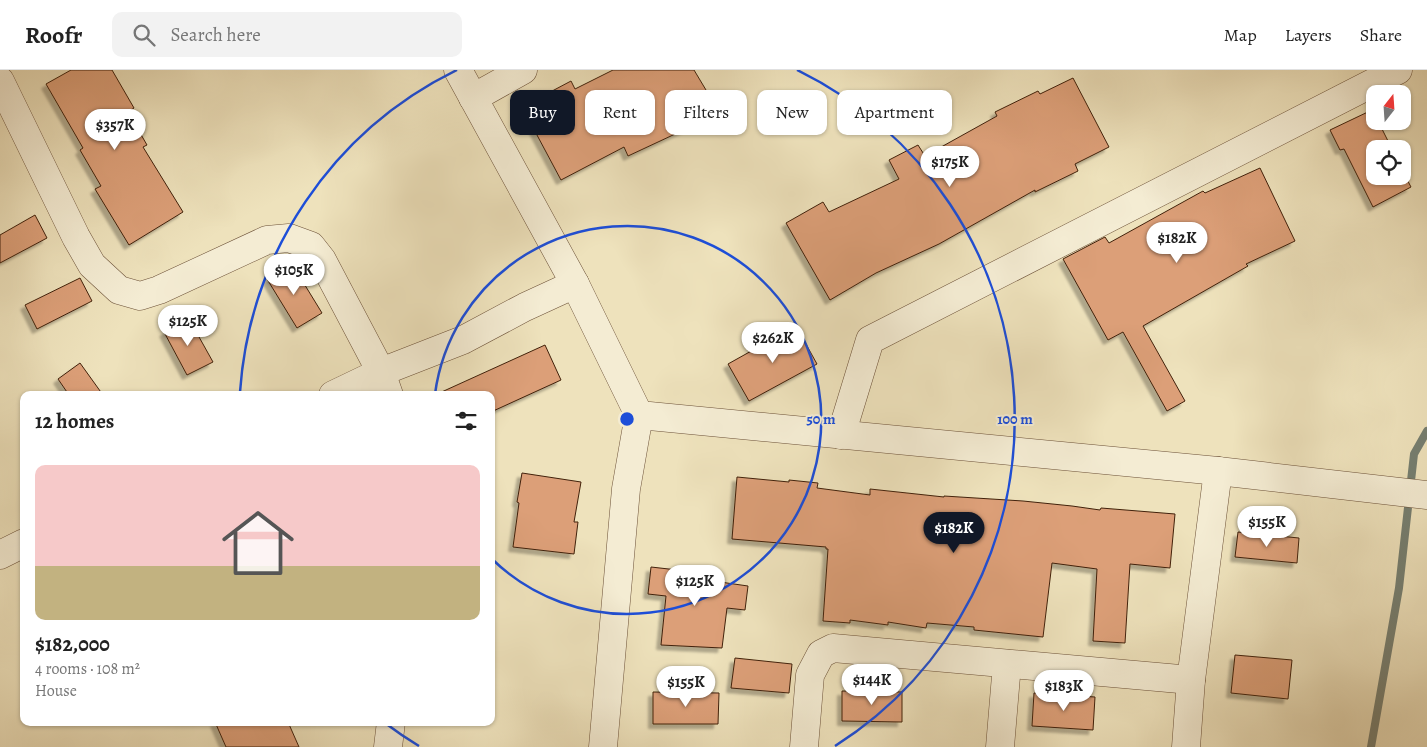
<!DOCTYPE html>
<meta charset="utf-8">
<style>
body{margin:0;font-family:Alegreya,serif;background:#f2f2f2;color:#222;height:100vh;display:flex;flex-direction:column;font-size:19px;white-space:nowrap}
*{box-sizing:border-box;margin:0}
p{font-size:16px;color:#767676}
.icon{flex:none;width:28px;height:28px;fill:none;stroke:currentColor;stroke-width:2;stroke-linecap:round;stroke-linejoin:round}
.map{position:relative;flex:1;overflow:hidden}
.details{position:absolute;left:20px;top:321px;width:475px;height:335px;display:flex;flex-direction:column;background:#fff;border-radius:10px;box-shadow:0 1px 4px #0004}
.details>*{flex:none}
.top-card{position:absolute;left:510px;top:20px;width:475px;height:45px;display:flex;gap:10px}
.needle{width:32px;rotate:17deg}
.fabs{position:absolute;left:1366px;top:15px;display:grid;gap:10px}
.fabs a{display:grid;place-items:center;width:45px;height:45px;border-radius:10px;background:#fff;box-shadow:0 1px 4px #0004;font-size:25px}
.price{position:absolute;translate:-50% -42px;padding:0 11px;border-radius:18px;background:#fff;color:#222;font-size:16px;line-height:32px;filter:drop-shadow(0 1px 2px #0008)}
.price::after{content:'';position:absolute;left:50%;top:30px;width:15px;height:11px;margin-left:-8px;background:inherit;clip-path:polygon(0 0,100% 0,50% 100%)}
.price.active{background:#111827;color:#fff}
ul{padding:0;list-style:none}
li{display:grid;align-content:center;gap:10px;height:265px;padding:0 15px}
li+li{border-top:1px solid #e0e0e0}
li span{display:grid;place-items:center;height:155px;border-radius:10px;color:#555}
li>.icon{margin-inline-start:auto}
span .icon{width:90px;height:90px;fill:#fffc;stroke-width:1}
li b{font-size:21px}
h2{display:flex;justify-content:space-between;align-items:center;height:60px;padding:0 15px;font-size:21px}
.chip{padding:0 18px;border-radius:10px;background:#fff;box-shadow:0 1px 4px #0004;font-size:18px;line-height:45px}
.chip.active{background:#111827;color:#fff}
header{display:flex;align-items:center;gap:30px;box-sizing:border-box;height:70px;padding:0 25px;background:#fff;border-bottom:1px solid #e0e0e0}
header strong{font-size:24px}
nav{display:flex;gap:28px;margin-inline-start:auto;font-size:18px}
.search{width:350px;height:45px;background:#f2f2f2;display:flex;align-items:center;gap:12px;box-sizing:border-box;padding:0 18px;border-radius:10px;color:#767676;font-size:19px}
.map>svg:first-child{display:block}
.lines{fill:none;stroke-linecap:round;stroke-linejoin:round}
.stream{stroke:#767f71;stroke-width:8}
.building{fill:#dc9f78;stroke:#41210c;filter:url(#shadow)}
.minor-casing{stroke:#6c5138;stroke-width:29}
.minor{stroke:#f4ecd3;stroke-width:28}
.ring{fill:none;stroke:#1d4ed8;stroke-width:2.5}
.centre{fill:#1d4ed8;stroke:#f4ecd3;stroke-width:2.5}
.ring-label{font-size:15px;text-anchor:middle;font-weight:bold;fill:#1d4ed8;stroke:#f4ecd3;stroke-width:4;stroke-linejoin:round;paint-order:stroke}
</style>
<header>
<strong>Roofr</strong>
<div class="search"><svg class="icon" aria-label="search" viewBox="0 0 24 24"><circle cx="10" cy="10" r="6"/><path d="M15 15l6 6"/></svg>Search here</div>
<nav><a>Map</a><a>Layers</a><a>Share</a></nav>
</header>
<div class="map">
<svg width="1427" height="677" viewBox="0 0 1427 677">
<defs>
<filter id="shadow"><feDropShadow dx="-4.5" dy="4.5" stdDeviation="1" flood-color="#0004"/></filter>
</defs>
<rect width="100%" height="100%" fill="#eee2bc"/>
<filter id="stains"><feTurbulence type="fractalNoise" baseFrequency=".004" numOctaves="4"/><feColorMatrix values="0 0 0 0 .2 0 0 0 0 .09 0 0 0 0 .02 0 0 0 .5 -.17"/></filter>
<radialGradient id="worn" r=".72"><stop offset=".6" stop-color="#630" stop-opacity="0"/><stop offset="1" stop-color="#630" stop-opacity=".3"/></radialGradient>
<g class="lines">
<path class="stream" d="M1371,677l28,-159 15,-134 13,-23"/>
</g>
<g class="building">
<path d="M71,0h41l22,38 -6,4 19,33 -4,2 40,65 -54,33 -34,-56 6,-3 -21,-36 3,-2 -37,-64z"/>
<path d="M613,0h81l24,40 -30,18 -60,28 -4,-9 -63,33 -39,-73 49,-26 4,8z"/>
<path d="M1073,8l36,69 -34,17 3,7 -43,21v-2l-96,54 -63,29 -46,27 -44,-77 37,-21 6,10 70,-33 -10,-19 29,-15 7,11 72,-40 -2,-4 43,-21 2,3z"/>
<path d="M1372,40l3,6v5h3l14,28h-17v27h27v-6l9,17 -38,20 -29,-58 -4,1 -10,-20z"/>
<path d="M1260,98l35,73 -49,23 2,2 -105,60 42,75 -18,10 -44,-79 -15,8 -45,-81 42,-22 4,6 94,-52 2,2z"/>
<path d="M35,145l12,23 -47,25v-28z"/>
<path d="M292,194l30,49 -25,15 -30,-49z"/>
<path d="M80,208l12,23 -55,28 -12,-24z"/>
<path d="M189,249l24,43 -26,13 -23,-43z"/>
<path d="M796,256l21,38 -68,37 -21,-37z"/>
<path d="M545,275l16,35 -70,32v-17h-56z"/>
<path d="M80,293l23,32h-34l-11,-16z"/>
<path d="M522,403l59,9 -7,40h4l-4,32 -61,-7 6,-44 -2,-1z"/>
<path d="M737,407l52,5v-2l29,3 -1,5 53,7v-6l74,8v-1l79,5 49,5 28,4 1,-2 74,6 -5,54 -40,-4 -5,79 -32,-2 4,-72 -45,-6 -9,74 -69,-7v-3l-47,-4 -1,5 -38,-6v3l-38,-5v3l-27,-2 5,-72h-2v-2l-94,-8z"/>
<path d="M1238,462l61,6 -2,25 -62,-6z"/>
<path d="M651,497l62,7v7l35,5 -3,24 -18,-2 -5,40 -61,-3 5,-49 -18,-2z"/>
<path d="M1235,585l57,5 -4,39 -57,-6z"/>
<path d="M735,588l57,6 -3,29 -58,-5z"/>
<path d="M842,621l60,1v30l-60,-1z"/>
<path d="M653,622l66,1 -1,31h-65z"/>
<path d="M1034,623l61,4 -2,33 -61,-4z"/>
<path d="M215,652h73l11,25h-73z"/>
</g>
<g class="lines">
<g class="minor-casing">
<g id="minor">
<path d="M458,0l117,214 64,131 579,56 209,24"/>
<path d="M0,11l76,156 16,28 27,25 21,6 19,-6 108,-50 22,-2 22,8 11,14 59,112 8,23"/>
<path d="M473,28l50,-28"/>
<path d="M333,325l48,-23 82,-32 62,-33 50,-23"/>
<path d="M841,365l29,-95 528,-270"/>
<path d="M0,485l24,-12"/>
<path d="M388,677l3,-25"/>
<path d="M603,677l23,-258 13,-74"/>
<path d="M804,677l6,-72 11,-21 12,-6 358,32"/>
<path d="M1000,677l7,-83"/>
<path d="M1186,677l5,-67 27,-209"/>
</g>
</g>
<use href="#minor" class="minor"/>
</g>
<g class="ring">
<path d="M435 324A194 194 0 1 1 492 489"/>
<path d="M419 676A388 388 0 0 1 385 653M240 322A388 388 0 0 1 457 0M797 0A388 388 0 0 1 835 676"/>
</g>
<circle cx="627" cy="349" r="8" class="centre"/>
<g class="ring-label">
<text x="821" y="354">50 m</text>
<text x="1015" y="354">100 m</text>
</g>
<rect width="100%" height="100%" filter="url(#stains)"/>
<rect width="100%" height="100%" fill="url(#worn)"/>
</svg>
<div class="fabs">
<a><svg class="needle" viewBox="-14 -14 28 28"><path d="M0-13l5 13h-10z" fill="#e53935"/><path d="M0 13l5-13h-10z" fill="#767676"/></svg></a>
<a><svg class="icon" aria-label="locate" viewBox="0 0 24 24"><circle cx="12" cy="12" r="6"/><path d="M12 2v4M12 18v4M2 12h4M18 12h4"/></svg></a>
</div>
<b class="price" style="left:115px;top:81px">$357K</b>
<b class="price" style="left:950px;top:118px">$175K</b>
<b class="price" style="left:1177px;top:194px">$182K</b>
<b class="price" style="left:294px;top:226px">$105K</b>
<b class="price" style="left:188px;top:277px">$125K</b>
<b class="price" style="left:773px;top:294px">$262K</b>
<b class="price" style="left:1267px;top:478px">$155K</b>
<b class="price active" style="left:954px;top:484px">$182K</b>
<b class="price" style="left:695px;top:537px">$125K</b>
<b class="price" style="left:872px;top:636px">$144K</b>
<b class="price" style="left:686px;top:638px">$155K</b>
<b class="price" style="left:1064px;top:642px">$183K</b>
<div class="top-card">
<a class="chip active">Buy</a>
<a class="chip">Rent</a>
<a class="chip">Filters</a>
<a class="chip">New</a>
<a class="chip">Apartment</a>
</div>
<section class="details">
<h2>12 homes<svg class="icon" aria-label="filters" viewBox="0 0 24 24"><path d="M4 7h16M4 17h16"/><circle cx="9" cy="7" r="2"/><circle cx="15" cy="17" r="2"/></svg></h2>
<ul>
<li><span style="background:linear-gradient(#f6c9c9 65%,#c2b280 0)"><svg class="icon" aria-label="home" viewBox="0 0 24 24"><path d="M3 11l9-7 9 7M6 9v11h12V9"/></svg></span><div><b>$182,000</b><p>4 rooms · 108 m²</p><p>House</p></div></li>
</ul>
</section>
</div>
